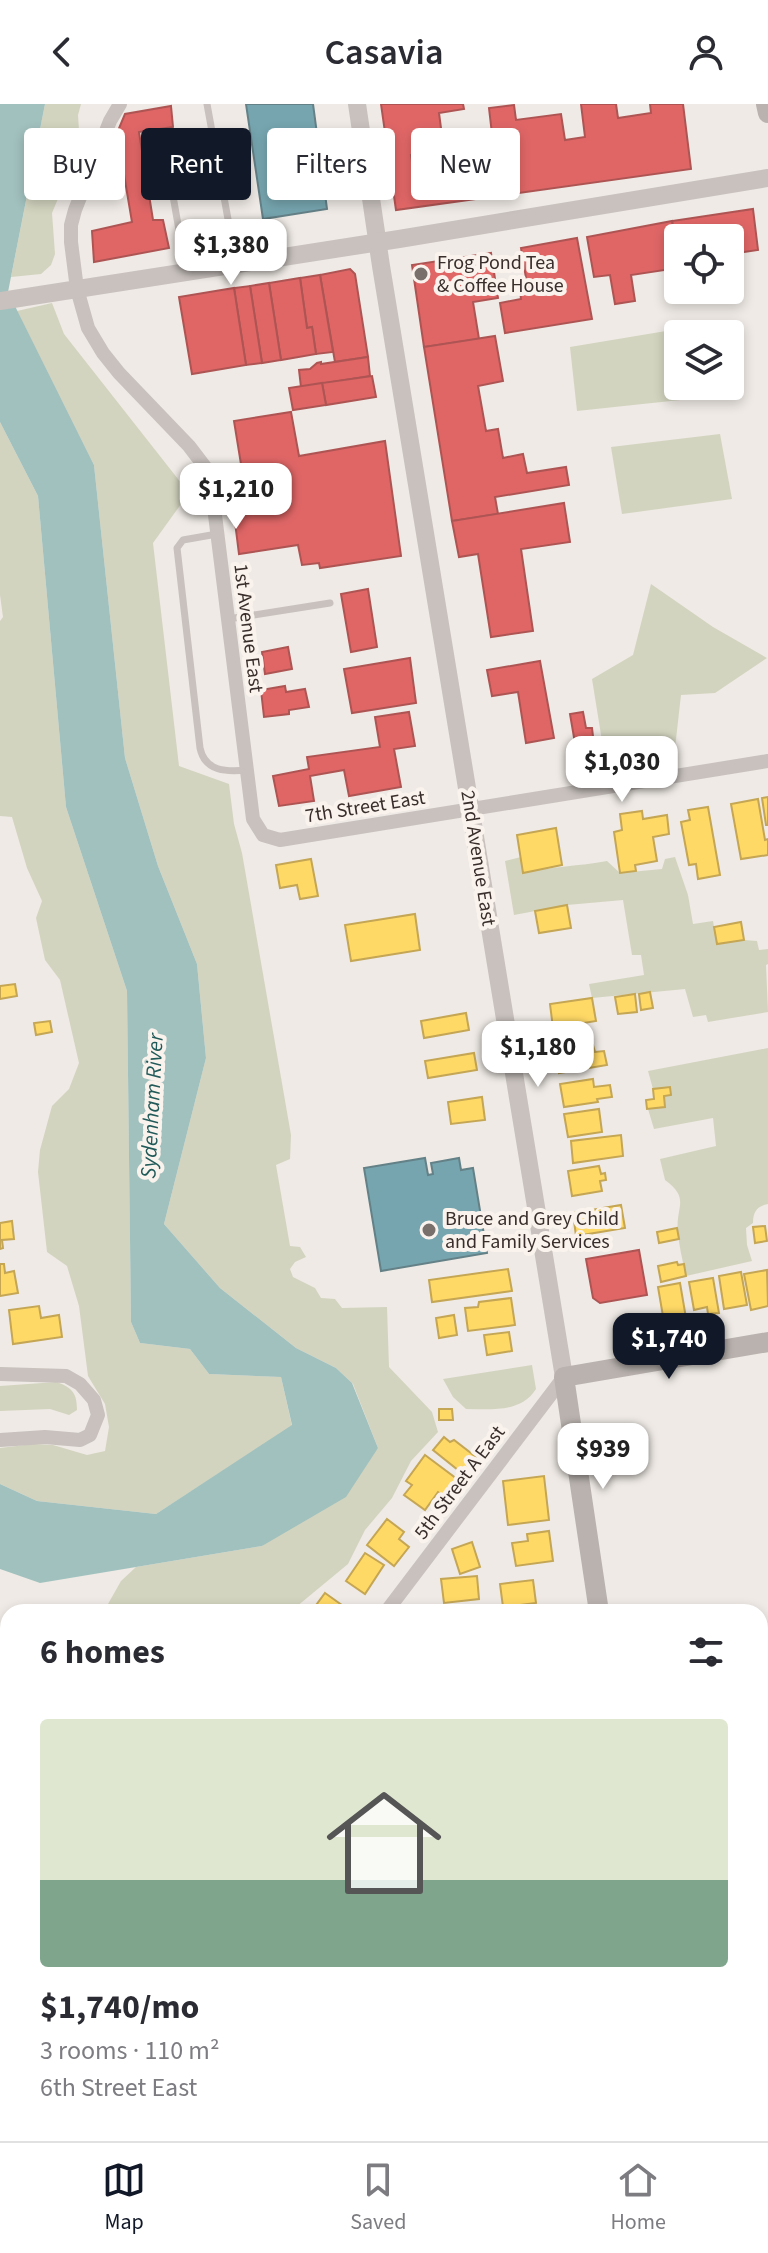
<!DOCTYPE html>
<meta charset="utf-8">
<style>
body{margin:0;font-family:"Source Sans 3",sans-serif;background:#f2f2f3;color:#2b2b33;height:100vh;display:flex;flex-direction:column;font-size:30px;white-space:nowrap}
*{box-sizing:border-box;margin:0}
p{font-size:26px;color:#7c7c81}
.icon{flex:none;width:44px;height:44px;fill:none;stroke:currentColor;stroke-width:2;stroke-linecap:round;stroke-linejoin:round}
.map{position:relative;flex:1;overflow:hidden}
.sheet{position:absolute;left:0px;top:1500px;width:768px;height:538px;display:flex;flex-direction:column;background:#fff;border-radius:24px 24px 0 0;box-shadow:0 4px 12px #0003}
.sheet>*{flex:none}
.guide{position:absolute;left:24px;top:24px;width:720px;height:72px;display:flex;gap:16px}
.tools{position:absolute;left:664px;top:120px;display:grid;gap:16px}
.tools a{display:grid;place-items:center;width:80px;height:80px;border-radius:8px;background:#fff;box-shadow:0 4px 12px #0003;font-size:40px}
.price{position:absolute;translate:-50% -68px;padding:0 18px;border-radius:16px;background:#fff;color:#222;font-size:26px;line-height:52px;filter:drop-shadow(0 2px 4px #0008)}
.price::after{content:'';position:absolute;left:50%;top:48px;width:24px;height:18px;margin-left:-12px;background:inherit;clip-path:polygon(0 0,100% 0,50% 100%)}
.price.active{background:#111827;color:#fff}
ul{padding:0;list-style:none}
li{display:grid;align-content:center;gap:16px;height:424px;padding:0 40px}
li span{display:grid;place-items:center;height:248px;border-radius:8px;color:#555}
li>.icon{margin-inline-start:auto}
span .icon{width:144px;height:144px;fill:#fffc;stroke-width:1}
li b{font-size:34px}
h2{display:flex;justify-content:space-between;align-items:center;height:96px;padding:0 40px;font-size:34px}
.chip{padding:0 28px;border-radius:8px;background:#fff;box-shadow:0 4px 12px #0003;font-size:28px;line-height:72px}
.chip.active{background:#111827;color:#fff}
header{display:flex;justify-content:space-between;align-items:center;height:104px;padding:0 40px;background:#fff;font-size:36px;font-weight:600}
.menu{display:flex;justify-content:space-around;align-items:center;height:112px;border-top:2px solid #e1e1e2;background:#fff;font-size:22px;color:#7c7c81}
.menu a{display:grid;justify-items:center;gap:4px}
.menu .active{color:#111827}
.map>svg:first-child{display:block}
.green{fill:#d2d4bf}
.water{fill:#a1c1be}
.homes{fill:#ffd966;stroke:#c4a654;stroke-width:2}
.shops{fill:#e06666;stroke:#ae5554;stroke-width:2}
.public{fill:#76a5af;stroke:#648187;stroke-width:2}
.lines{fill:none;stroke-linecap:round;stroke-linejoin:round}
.service{stroke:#c8c1bd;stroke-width:7}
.minor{stroke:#c8c1bd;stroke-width:14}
.tertiary{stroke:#c8c1bd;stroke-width:18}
.secondary{stroke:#b9b2ae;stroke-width:20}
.poi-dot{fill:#79706c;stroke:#faf3ed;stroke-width:3}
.labels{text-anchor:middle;stroke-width:8;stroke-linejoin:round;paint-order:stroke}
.poi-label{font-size:20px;fill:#392e2b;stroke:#faf3ed;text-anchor:start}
.street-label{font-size:20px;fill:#392e2b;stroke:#faf3ed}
.water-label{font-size:22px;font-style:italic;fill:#215a59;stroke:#faf3ed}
</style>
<header><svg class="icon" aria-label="back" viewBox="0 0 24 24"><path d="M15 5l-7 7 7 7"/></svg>Casavia<svg class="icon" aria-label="person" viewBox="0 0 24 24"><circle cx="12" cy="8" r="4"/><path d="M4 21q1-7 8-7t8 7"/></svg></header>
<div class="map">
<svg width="768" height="2037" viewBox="0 0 768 2037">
<rect width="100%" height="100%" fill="#efeae5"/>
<g class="green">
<path d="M45,0h36l-3,11 2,31 -28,67 3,41 -4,11 -10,9 -30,3z"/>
<path d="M52,199l12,31 125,159 -36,50 26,223 50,18 5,40 8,29 49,282 -1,24 -14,6 14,81 10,1 6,10 -11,5 -5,7 3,8 22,11 6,10 14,1 7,9 45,-1 2,60 43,45 6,20 -27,29 -19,37 -27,32 -17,34 -58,48h-195l13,-8 13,-23 15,-14 126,-21 116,-98 -25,-64 -17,-16 -40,-20 -76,-60 -56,-64 42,-166 -9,-94 -39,-98 -33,-108 -31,-293 -77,-154z"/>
<path d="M684,224l1,6h-7v52h19l2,12 -122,13 -7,-64z"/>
<path d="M0,318l38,74 28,311 61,184 4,331 9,21 50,6 19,25 72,3 11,49 -136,88 -119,-13 -37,-17v-36l33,-4 20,1 34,10 18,-4 4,-24 -4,-23 -17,-28 -9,-70 -12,-40 -20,-14 -9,-80 2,-22 12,-44 17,-17 10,-26 -19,-83 -15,-20 -9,-42 6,-17 -15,-33 -15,-51 -12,-1v-195l3,-4 -3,-22z"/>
<path d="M720,330l12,65 -110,15 -11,-67z"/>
<path d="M651,480l62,43 54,31 -52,35 -34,2 -6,53 -73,-7 -10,-62 41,-24z"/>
<path d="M521,753l3,15c28,-5 55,-6 83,-11l13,12 42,-4 3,-10 10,-2 13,38 5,29 20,-3 4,23 27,-4 13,1 2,9 9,-1v15l-2,1 2,47 -60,10 -2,-7 -13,2 -8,-28 -93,9 -3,-14 55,-9 -3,-20h-9l-9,-55 -56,5 -53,10 -9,-54z"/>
<path d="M768,944v156c-11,2 -15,8 -15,19l-7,5 1,17 5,16 -66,15c-3,-14 -7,-29 -8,-44 -3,-25 13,-33 -13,-52l-5,-21 56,-13 -3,-28 -59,11 -6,-20 17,-2 -1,-11 7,-1 -1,-8 -17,2 -5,-18z"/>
<path d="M532,1261l4,24c-15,24 -45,20 -70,20l-13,-12 -10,-18z"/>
<path d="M57,1278c16,6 20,12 20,28l-8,5 -19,-6 -50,2v-25z"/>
<path d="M8,1556v332l-8,-43v-288z"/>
</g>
<g class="water">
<path d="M0,0h45l-37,188 86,173 31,293 33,108 39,98 9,94 -42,166 56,64 76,60 40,20 16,15 26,65 -32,49 -84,49 -222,37 -40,-14v-85l37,17 119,13 136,-89 -11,-48 -72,-3 -19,-25 -50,-6 -9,-21 -4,-331 -61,-184 -28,-311 -38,-74z"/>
<path d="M0,1845l8,43v142h689l-17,7h-680z"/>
<path d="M768,1882v118l-8,3v-118z"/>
</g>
<g class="homes">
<path d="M768,693v28h-2l-4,-27z"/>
<path d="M758,695l7,41 3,-1v16l-27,4 -10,-55z"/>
<path d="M708,703l12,68 -22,4 -2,-15 -7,1 -8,-43 9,-2 -2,-10z"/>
<path d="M642,707l1,8 24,-4 2,19 -16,3 4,24 -22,4 1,6 -16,2 -6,-41 8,-2 -2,-16z"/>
<path d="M556,724l6,37 -39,8 -6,-38z"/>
<path d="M311,755l7,37 -18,3 -3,-14 -17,3 -4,-23z"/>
<path d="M567,801l4,23 -32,5 -4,-22z"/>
<path d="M415,810l5,36 -69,11 -6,-36z"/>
<path d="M741,818l3,18 -27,4 -3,-17z"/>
<path d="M15,880l2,12 -17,3v-13z"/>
<path d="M650,888l3,16 -12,2 -2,-16z"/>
<path d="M635,890l2,18 -19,2 -3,-17z"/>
<path d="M592,894l4,23 -43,7 -3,-24z"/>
<path d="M466,909l3,17 -45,8 -3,-17z"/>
<path d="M50,917l2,11 -16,3 -2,-12z"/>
<path d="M585,934l1,8 7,-1 2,7 9,-1 3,14 -48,8 -4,-30z"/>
<path d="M474,949l3,17 -49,8 -3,-17z"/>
<path d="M593,975l1,8 16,-2 2,12 -15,2 1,3 -34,5 -4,-23z"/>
<path d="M670,983l1,8 -7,1 1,11 -18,2 -1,-9 8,-1 -1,-10z"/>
<path d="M482,993l3,23 -34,4 -3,-22z"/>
<path d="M599,1005l3,23 -34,5 -4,-23z"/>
<path d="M621,1031l2,21 -50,7 -2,-22z"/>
<path d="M599,1062l2,8 4,-1 1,7 -6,1 2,10 -30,5 -4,-25z"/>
<path d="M621,1101l4,23 -49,8 -3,-23z"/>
<path d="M12,1117l2,18 -12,1 1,8 -3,1v-26z"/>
<path d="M765,1122l2,15 -12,2 -2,-16z"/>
<path d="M677,1124l2,11 -20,4 -2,-11z"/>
<path d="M677,1158l1,3 6,-1 2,12 -25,6 -3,-16z"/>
<path d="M0,1160h4l1,9 9,-2 4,22 -18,3z"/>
<path d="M508,1165l4,22 -80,11 -3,-22z"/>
<path d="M767,1166l1,36 -17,4 -7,-36z"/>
<path d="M741,1168l6,33 -23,4 -5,-33z"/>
<path d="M713,1174l6,35 -11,1 -1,-7 -13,3 -5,-28z"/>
<path d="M680,1179l6,35 -22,4 -6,-35z"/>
<path d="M511,1194l4,27 -47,6 -3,-23 13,-1 1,-5z"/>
<path d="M39,1202l2,12 18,-3 3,22 -49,7 -4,-34z"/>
<path d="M454,1211l3,20 -18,3 -3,-20z"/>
<path d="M509,1228l3,19 -25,4 -3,-20z"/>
<path d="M439,1305h13l1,11h-14z"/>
<path d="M444,1333l6,5 4,-2 22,17 -13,17 -30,-24z"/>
<path d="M425,1351l32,24 -13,17 -6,-4 -13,18 -21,-15 8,-10 -6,-4z"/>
<path d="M544,1372l5,44 -41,5 -5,-44z"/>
<path d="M387,1415l17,13 -5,7 10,8 -15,19 -27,-21z"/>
<path d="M549,1427l4,30 -37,5 -4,-23 16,-2 -1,-7z"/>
<path d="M472,1438l8,25 -20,7 -8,-25z"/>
<path d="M365,1449l19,12 -19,29 -19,-13z"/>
<path d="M477,1472l2,23 -35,4 -3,-24z"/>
<path d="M533,1476l3,23 -33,4 -3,-23z"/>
<path d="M325,1489l21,15 -3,4h-32z"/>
</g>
<g class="shops">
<path d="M381,0h82l1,5 -25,4 5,38 -33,4 4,25 56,-8 -2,-18 25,-3 -5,-43 25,-3 2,15 45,-6 4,26 20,-3 -4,-33h35l2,14 33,-5 -1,-9h33l8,65 -295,41z"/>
<path d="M171,2l2,21 -34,5 14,88h10l6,28 -75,14 -2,-31 40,-9 -15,-89 8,-19z"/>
<path d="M439,51l1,10 -20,3 -1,-10z"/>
<path d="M753,105l5,41 -28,4v-16h-52v27l-6,-44z"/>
<path d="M672,117l6,47 -47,7 4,26 -20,3 -5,-29 -16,2 -7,-40z"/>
<path d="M577,134l15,81 -87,14 -5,-30 21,-4 -1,-9 7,-6 -6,-36z"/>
<path d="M491,149l7,45 -25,4 6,37 -55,8 -12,-82z"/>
<path d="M350,165l5,5 13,83 -33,5 -15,-87z"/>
<path d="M320,171l13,77 -17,2 -4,-27 -5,1 -7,-50z"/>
<path d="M300,174l7,50 5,-1 4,27 -35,6 -12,-77z"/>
<path d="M269,179l12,77 -19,3 -12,-77z"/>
<path d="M250,182l12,77 -16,2 -12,-77z"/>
<path d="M234,184l12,77 -54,9 -13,-77z"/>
<path d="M495,232l8,45 -25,5 8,45 12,-2 5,29 20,-4 4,19 39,-6 3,18 -74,12 3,17 -46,7 -28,-174z"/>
<path d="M368,253l2,19 -69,11 -2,-17 11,-1 7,-6 4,-1v2z"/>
<path d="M372,272l4,21 -50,8 -4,-22z"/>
<path d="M322,279l4,22 -33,5 -4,-22z"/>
<path d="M291,308l8,44 86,-15 16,115 -81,12 -1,-5 -17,2 -4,-20 -59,9 -11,-88 13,-2 -7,-43z"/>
<path d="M564,399l6,39 -49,7 12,82 -42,6 -13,-83 -19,3 -7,-36z"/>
<path d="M368,485l9,58 -26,5 -10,-58z"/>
<path d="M288,543l4,22 -27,5 -3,-22z"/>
<path d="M410,554l6,45 -64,10 -8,-44z"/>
<path d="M540,557l14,77 -28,5 -8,-51 -26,4 -5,-26z"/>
<path d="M285,582l1,6 19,-3 4,18 -20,3v4l-25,3 -3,-27z"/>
<path d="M409,608l6,34 -21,3 7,38 -52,9 -5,-26 -34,6 4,25 -35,5 -6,-30 36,-7 -2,-12 73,-10 -5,-30z"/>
<path d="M583,608l3,16h6l3,25 -18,2 -7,-41z"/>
<path d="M639,1146l8,45 -47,8 -7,-5 -7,-39z"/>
</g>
<g class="public">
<path d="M246,0h67l14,105 -64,10z"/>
<path d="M425,1054l3,17 5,-1 -2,-11 28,-5 2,12 12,-2 14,85 -106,18 -17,-103z"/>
</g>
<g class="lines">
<g class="service">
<path d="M207,0l29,159"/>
<path d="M163,35l23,131"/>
<path d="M217,430l-34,6 -6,8 23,200c5,24 27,24 47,22"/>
<path d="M228,515l102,-16"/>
</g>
<g class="minor">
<path d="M120,0l-10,17 -35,89 -4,15v17l6,47 11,39 15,25 16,20 70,73 16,21 7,24 41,328 10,16 17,5 488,-79"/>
<path d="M0,1270l66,2 14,8 14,16 4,15 -8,20 -10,5 -35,-3 -45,3"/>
<path d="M386,1508l178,-235"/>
<path d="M760,1773l8,-6"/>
</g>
<g class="tertiary">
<path d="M357,0l24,162 183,1111"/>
<path d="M0,197l399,-62 369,-61"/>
</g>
<g class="secondary">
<path d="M766,0l2,9"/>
<path d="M599,1508l-35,-235 204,-35"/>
<path d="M685,2030l1,7"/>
</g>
</g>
<g class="poi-dot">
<circle cx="421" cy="170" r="8"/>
<circle cx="429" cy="1126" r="8"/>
</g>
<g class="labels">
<g class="poi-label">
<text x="437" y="165">Frog Pond Tea<tspan x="437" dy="23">&amp; Coffee House</tspan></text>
<text x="445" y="1121">Bruce and Grey Child<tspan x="445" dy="23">and Family Services</tspan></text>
</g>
<g class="street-label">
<text transform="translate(249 524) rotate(83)" y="7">1st Avenue East</text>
<text transform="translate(365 702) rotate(-9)" y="7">7th Street East</text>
<text transform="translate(479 754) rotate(81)" y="7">2nd Avenue East</text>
<text transform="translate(459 1378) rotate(-53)" y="7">5th Street A East</text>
</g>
<g class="water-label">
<text transform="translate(151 1002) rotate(-87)" y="8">Sydenham River</text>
</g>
</g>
</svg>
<div class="tools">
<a><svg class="icon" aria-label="locate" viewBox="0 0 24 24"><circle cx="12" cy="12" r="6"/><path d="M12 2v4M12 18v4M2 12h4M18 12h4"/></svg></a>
<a><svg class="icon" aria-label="layers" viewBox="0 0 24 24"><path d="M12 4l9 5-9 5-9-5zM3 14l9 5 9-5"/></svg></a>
</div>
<b class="price" style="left:231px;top:183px">$1,380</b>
<b class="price" style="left:236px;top:427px">$1,210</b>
<b class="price" style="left:622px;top:700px">$1,030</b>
<b class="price" style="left:538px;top:985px">$1,180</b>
<b class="price active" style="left:669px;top:1277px">$1,740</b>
<b class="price" style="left:603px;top:1387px">$939</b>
<div class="guide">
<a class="chip">Buy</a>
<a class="chip active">Rent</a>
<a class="chip">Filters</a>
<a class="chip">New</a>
</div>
<section class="sheet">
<h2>6 homes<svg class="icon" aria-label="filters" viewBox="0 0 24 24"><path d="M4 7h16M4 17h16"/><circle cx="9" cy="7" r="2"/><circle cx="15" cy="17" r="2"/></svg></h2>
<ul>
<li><span style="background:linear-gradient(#dfe7d0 65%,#7fa58c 0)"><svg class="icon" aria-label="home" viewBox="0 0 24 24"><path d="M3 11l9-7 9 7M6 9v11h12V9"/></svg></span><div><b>$1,740/mo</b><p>3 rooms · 110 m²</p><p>6th Street East</p></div></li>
</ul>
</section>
</div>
<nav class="menu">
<a class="active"><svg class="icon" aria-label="map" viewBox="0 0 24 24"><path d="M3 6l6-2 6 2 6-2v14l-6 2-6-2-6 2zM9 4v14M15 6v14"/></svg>Map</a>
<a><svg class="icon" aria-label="saved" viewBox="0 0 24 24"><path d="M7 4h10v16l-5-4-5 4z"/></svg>Saved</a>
<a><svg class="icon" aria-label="home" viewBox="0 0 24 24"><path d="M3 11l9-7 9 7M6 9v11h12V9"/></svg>Home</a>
</nav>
